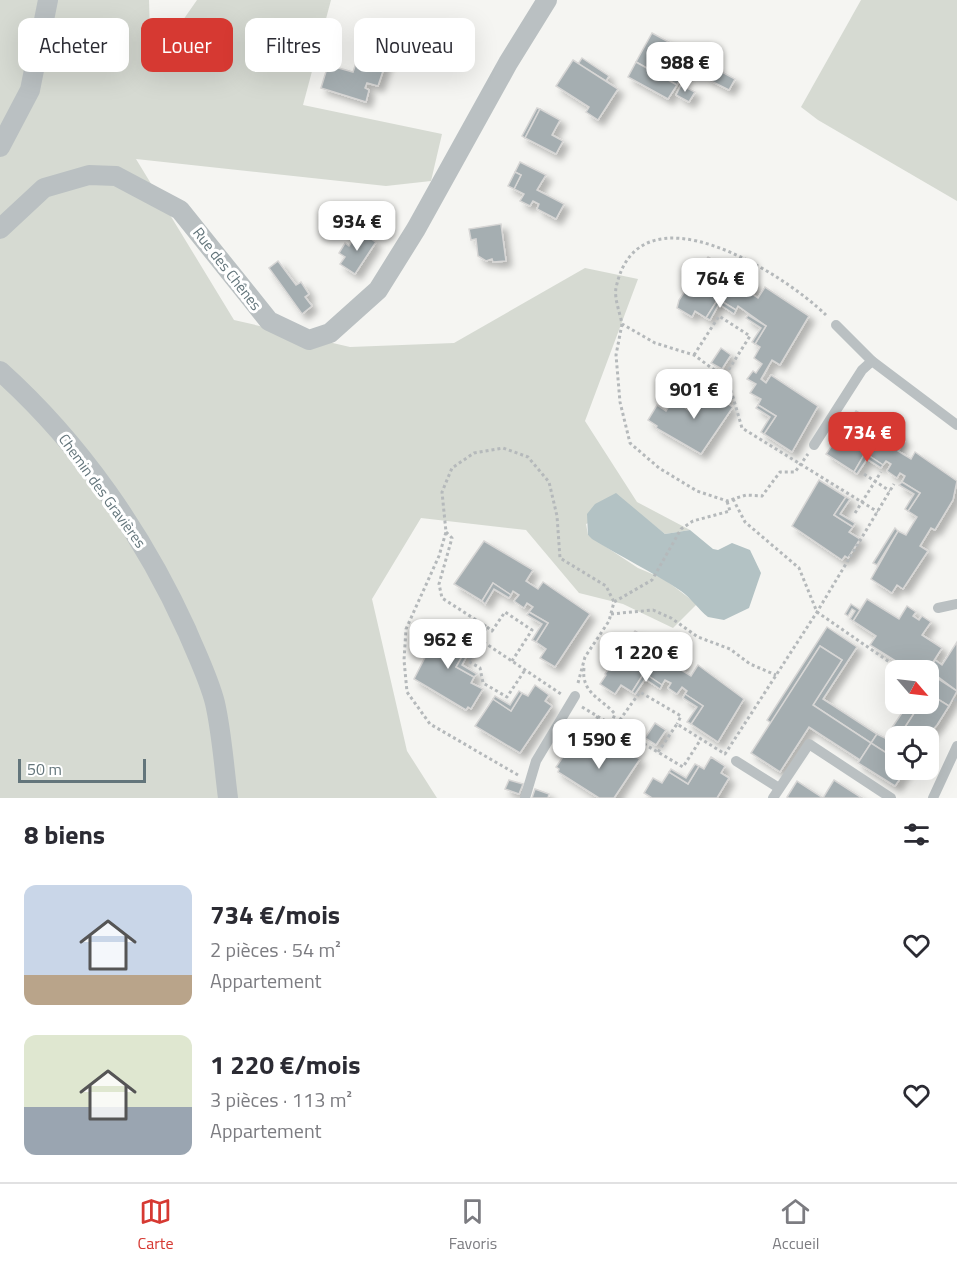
<!DOCTYPE html>
<html lang="fr">
<meta charset="utf-8">
<style>
body{margin:0;font-family:"Titillium Web",sans-serif;background:#f7f7f7;color:#2b2b33;height:100vh;display:flex;flex-direction:column;font-size:22px;white-space:nowrap}
*{box-sizing:border-box;margin:0}
p{font-size:20px;color:#7c7c81}
.icon{flex:none;width:33px;height:33px;fill:none;stroke:currentColor;stroke-width:2;stroke-linecap:round;stroke-linejoin:round}
.map{position:relative;height:798px;overflow:hidden}
.panel{display:flex;flex-direction:column;background:#fff;flex:1}
.panel>*{flex:none}
.guide{position:absolute;left:18px;top:18px;width:600px;height:54px;display:flex;gap:12px}
.needle{width:39px;rotate:118deg}
.buttons{position:absolute;left:885px;top:660px;display:grid;gap:12px}
.buttons a{display:grid;place-items:center;width:54px;height:54px;border-radius:12px;background:#fff;box-shadow:0 6px 24px #0002;font-size:30px}
.scale{position:absolute;left:18px;bottom:15px;width:128px;box-sizing:border-box;padding-left:6px;border:3px solid #63757b;border-top:0;font-size:16px;line-height:21px;white-space:nowrap;color:#63757b;-webkit-text-stroke:4px #fff;paint-order:stroke}
.price{position:absolute;translate:-50% -51px;padding:0 14px;border-radius:12px;background:#fff;color:#222;font-size:20px;line-height:39px;filter:drop-shadow(0 2px 3px #0008)}
.price::after{content:'';position:absolute;left:50%;top:36px;width:18px;height:14px;margin-left:-9px;background:inherit;clip-path:polygon(0 0,100% 0,50% 100%)}
.price.current{background:#d63932;color:#fff}
ul{padding:0;list-style:none}
li{display:flex;align-items:center;gap:18px;height:150px;padding:0 24px}
li span{display:grid;place-items:center;flex:none;width:168px;height:120px;border-radius:12px;color:#555}
li>.icon{margin-inline-start:auto}
span .icon{width:72px;height:72px;fill:#fffc;stroke-width:1}
li b{font-size:26px}
h2{display:flex;justify-content:space-between;align-items:center;height:72px;padding:0 24px;font-size:26px}
.tag{padding:0 21px;border-radius:12px;background:#fff;box-shadow:0 6px 24px #0002;font-size:21px;line-height:54px}
.tag.current{background:#d63932;color:#fff}
.tab-bar{display:flex;justify-content:space-around;align-items:center;height:84px;border-top:2px solid #e1e1e2;background:#fff;font-size:16px;color:#7c7c81}
.tab-bar a{display:grid;justify-items:center;gap:3px}
.tab-bar .current{color:#d63932}
.map>svg:first-child{display:block}
.green{fill:#d6dad2}
.water{fill:#b3c2c4}
.building{fill:#a5aeb1;stroke:#d7d6d5;stroke-width:1.5;filter:url(#shadow)}
.lines{fill:none;stroke-linecap:round;stroke-linejoin:round}
.path{stroke:#b5b9bb;stroke-width:3;stroke-dasharray:3 3;stroke-linecap:butt}
.lane{stroke:#bac0c2;stroke-width:10}
.street{stroke:#bac0c2;stroke-width:20}
.labels{text-anchor:middle;stroke-width:6;stroke-linejoin:round;paint-order:stroke}
.street-label{font-size:15px;fill:#63757b;stroke:#fff}
</style>
<div class="map">
<svg width="957" height="798" viewBox="0 0 957 798">
<defs>
<filter id="shadow"><feDropShadow dx="5.5" dy="5.5" stdDeviation="3" flood-color="#0004"/></filter>
</defs>
<rect width="100%" height="100%" fill="#f5f5f2"/>
<g class="green">
<path d="M0,0h149l2,66 46,-66h134l-28,105 139,29 -11,47 -45,5 -250,-27 98,161 116,27 104,-4 131,-75 53,11 -53,142 52,81 53,28 -25,4 -35,-28 -44,18 2,11 50,33 26,11 33,25 -24,24 -50,-24 -44,-11 -53,-63 -105,-12 -49,81 35,152 30,47h-437z"/>
<path d="M861,0h96v201l-139,-81 -17,-13z"/>
</g>
<path class="water" d="M616,493l49,41 25,-4 23,19 5,1 14,-7 18,7 11,23 -12,35 -25,12 -16,-3c-10,-8 -16,-18 -27,-26 -28,-19 -60,-34 -89,-52l-4,-4 -1,-21 8,-10z"/>
<g class="building">
<path d="M652,33l41,22 -16,30 -41,-23z"/>
<path d="M365,36l27,8 -14,42 -11,-3 -2,5 4,2 -3,12 -45,-14 7,-23 25,7z"/>
<path d="M582,58l27,18 -3,5 -28,-17z"/>
<path d="M573,60l45,29 -20,31 -12,-8 3,-5 -33,-21z"/>
<path d="M636,62l41,23 -9,14 -40,-22z"/>
<path d="M713,67l22,12 -6,11 -22,-11z"/>
<path d="M681,85l14,7 -6,10 -13,-7z"/>
<path d="M537,108l3,1 -15,29 -3,-2z"/>
<path d="M540,109l20,11 -8,15 11,6 -7,13 -31,-16z"/>
<path d="M520,162l26,13 -9,15 27,14 -8,15 -19,-10 2,-5 -6,-3 -3,5 -10,-5 4,-7 -10,-5 7,-14 -6,-3z"/>
<path d="M515,172l6,3 -7,14 -6,-3z"/>
<path d="M501,224l5,37 -13,1 -1,-3 -6,2 -8,-5 -2,-17 -5,1 -2,-11z"/>
<path d="M359,231l17,11 -21,32 -15,-10 5,-7 -6,-4 6,-10 4,3z"/>
<path d="M708,257l49,28 -5,9 6,4 7,-11 44,29 -29,49 -8,-5 -11,19 5,4 5,-8 47,31 -26,46 -28,-18 12,-18 -18,-11 3,-6 -11,-6 6,-9 -9,-5 6,-8 3,2 6,-9 -8,-6 6,-11 -5,-3 11,-18 -28,-20 -2,4 -18,-11 -12,19 -11,-7 -3,6 -15,-9 2,-8z"/>
<path d="M278,261l18,24 5,-3 8,12 -4,3 7,9 -10,8 -33,-46z"/>
<path d="M718,299l18,11 -2,4 -15,-10 -9,16 -4,-2z"/>
<path d="M748,315l18,11 -11,18 -3,-2 9,-14 -15,-10z"/>
<path d="M721,348l10,7 -9,14 -11,-6z"/>
<path d="M715,386l14,9 -4,7 8,5 -32,47 -45,-26 1,-2 -9,-6 9,-15 9,6 7,-11 19,12 11,-18 5,3z"/>
<path d="M700,392l3,2 -11,18 -19,-12 2,-3 16,9z"/>
<path d="M758,405l18,11 -12,18 -3,-2 9,-15 -14,-9z"/>
<path d="M856,411l49,29 -7,11 13,8 4,-7 42,29 -4,19 -18,30 -4,-2 -11,18 8,5 -25,38 -6,-4 -5,8 -21,-14 27,-48 8,4 11,-18 -9,-6 12,-18 -18,-11 3,-6 -5,-3 -3,5 -10,-7 4,-7 -5,-3 -3,4 -18,-12 -11,19 -28,-18z"/>
<path d="M865,453l18,12 -2,3 -14,-9 -10,15 -3,-2z"/>
<path d="M819,480l27,17 -12,18 19,12 -4,5 11,7 -12,19 -3,-2 -3,4 -50,-34z"/>
<path d="M902,482l18,11 -12,18 -3,-2 9,-15 -15,-9z"/>
<path d="M846,497l4,2 -10,15 15,9 -2,4 -19,-12z"/>
<path d="M895,528l3,3 -21,34 -4,-2z"/>
<path d="M484,541l49,29 -7,11 12,8 5,-7 47,32 -35,53 -15,-9 6,-9 -10,-7 12,-19 -19,-11 4,-5 -6,-4 -3,5 -10,-7 5,-6 -6,-4 -2,4 -18,-12 -11,18 -28,-17z"/>
<path d="M493,583l18,12 -2,3 -15,-9 -9,15 -3,-3z"/>
<path d="M867,599l32,20 8,-13 9,6 -3,4 6,4 3,-4 9,6 -9,13 20,13 -14,22h-18l-40,-25 6,-9 -23,-15z"/>
<path d="M851,604l9,6 -7,11 -3,-2 5,-8 -3,-2 -4,7 -3,-2z"/>
<path d="M529,612l19,11 -12,19 -4,-2 10,-16 -15,-9z"/>
<path d="M446,623l15,9 -5,9 11,7 -11,19 18,10 -3,6 12,6 -12,20 -3,-2 -2,3 -52,-31 24,-47z"/>
<path d="M827,627l30,20 -34,52 54,35 -6,9 -58,-38 29,-45 -22,-14 -49,77 -4,-3z"/>
<path d="M635,631l48,30 -5,7 13,8 7,-11 46,34 -26,43 -27,-18 12,-18 -18,-12 2,-3 -5,-4 -5,7 -9,-6 3,-5 -6,-3 -3,5 -18,-12 -12,19 -11,-7 -6,9 -15,-10 6,-9 -1,-1z"/>
<path d="M957,642v49l-28,-21 6,-10 7,5z"/>
<path d="M820,646l22,14 -29,45 58,38 -11,17 -51,-33 -29,45 -29,-19z"/>
<path d="M467,648l3,2 -8,15 15,9 -3,3 -18,-10z"/>
<path d="M644,673l18,12 -2,4 -15,-10 -10,15 -3,-2z"/>
<path d="M937,678l20,13 -8,15 -21,-13z"/>
<path d="M535,685l14,10 -4,6 7,5 -32,47 -45,-27 18,-27 18,12 11,-18 6,3z"/>
<path d="M519,691l3,2 -11,18 -18,-12 2,-3 15,9z"/>
<path d="M928,693l21,13 -12,19 -10,11h-28l21,-32h8z"/>
<path d="M685,694l18,12 -12,18 -4,-2 10,-15 -14,-9z"/>
<path d="M908,704h12l-21,32h-3v6l-8,12 -17,-11 6,-9 8,4z"/>
<path d="M655,723l11,7 -10,15 -11,-7z"/>
<path d="M609,740l4,2 -12,19 -18,-12 2,-3 15,9z"/>
<path d="M613,742l27,17 -26,39h-15l-41,-26 1,-3 -3,-2 13,-19 11,7 3,-6 18,12z"/>
<path d="M896,742v28h10l-11,16 -37,-23 13,-20 17,11z"/>
<path d="M711,757l14,9 -4,7 8,5 -12,20h-65l-8,-5 9,-15 9,5 7,-11 19,12 11,-18 5,3z"/>
<path d="M695,764l4,2 -11,18 -19,-12 2,-3 15,9z"/>
<path d="M509,780l14,4 -4,10 -14,-5z"/>
<path d="M834,780l28,18h-73l-2,-1 10,-16 26,17z"/>
<path d="M535,789l14,5 -1,4h-16z"/>
</g>
<g class="lines">
<g class="path">
<path d="M826,315c-43,-42 -188,-134 -210,-27 -2,10 4,25 6,36l33,19 39,12 34,25 14,48 136,84"/>
<path d="M622,324l-6,31 4,47 10,41 29,25 38,23 30,10 19,-6 16,1 18,-24h15l13,-18"/>
<path d="M694,355l25,-39 31,20 -26,41"/>
<path d="M864,474l26,17"/>
<path d="M733,499l12,23 54,46 18,44 84,58"/>
<path d="M855,513l26,-41"/>
<path d="M446,532l6,6 -13,46 3,14 45,29 -8,12 82,55"/>
<path d="M611,614l42,-4 18,8 27,19 32,12 20,15 26,11"/>
<path d="M487,627l5,4 13,-19 27,18 -20,31"/>
<path d="M482,643l-14,18 12,7 3,15 24,14 18,-27"/>
<path d="M584,668c-3,25 17,30 31,46l-4,10"/>
<path d="M578,683l7,-26 24,-36 5,-19 38,-22 29,-51 12,-8 37,-10 -3,-10"/>
<path d="M928,684l4,1"/>
<path d="M954,699l3,2"/>
<path d="M582,707l101,60 18,-28"/>
<path d="M598,716l-11,20 14,10 39,-54 41,24 -4,8"/>
<path d="M658,752l19,-28 48,30 92,-142 77,-128"/>
<path d="M518,775l-88,-51 -23,-32 -3,-32 2,-31 33,-73 7,-24 -4,-40 10,-24 22,-15 29,-5 25,9 21,25 8,34 3,42 46,28 8,16"/>
</g>
<g class="lane">
<path d="M836,325l36,36 85,64"/>
<path d="M814,445l48,-75 10,-9"/>
<path d="M938,608l19,-4"/>
<path d="M736,761l43,27"/>
<path d="M525,798l11,-37 39,-65"/>
<path d="M773,798l36,-54 82,54"/>
<path d="M933,798l24,-52"/>
</g>
<g class="street">
<path d="M0,147l30,-57 18,-90"/>
<path d="M0,229l44,-41 45,-13 27,1 64,34 89,111 40,19 21,-7 48,-43 38,-61 92,-166 39,-63"/>
<path d="M0,371c80,72 143,163 187,260 10,24 22,48 28,72 7,31 9,64 13,95"/>
</g>
</g>
<g class="labels">
<g class="street-label">
<text transform="translate(227 269) rotate(52)" y="5">Rue des Chênes</text>
<text transform="translate(102 491) rotate(54)" y="5">Chemin des Gravières</text>
</g>
</g>
</svg>
<div class="buttons">
<a><svg class="needle" viewBox="-14 -14 28 28"><path d="M0-13l5 13h-10z" fill="#e53935"/><path d="M0 13l5-13h-10z" fill="#7c7c81"/></svg></a>
<a><svg class="icon" aria-label="locate" viewBox="0 0 24 24"><circle cx="12" cy="12" r="6"/><path d="M12 2v4M12 18v4M2 12h4M18 12h4"/></svg></a>
</div>
<div class="scale">50 m</div>
<b class="price" style="left:685px;top:93px">988 €</b>
<b class="price" style="left:357px;top:252px">934 €</b>
<b class="price" style="left:720px;top:309px">764 €</b>
<b class="price" style="left:694px;top:420px">901 €</b>
<b class="price current" style="left:867px;top:463px">734 €</b>
<b class="price" style="left:448px;top:670px">962 €</b>
<b class="price" style="left:646px;top:683px">1 220 €</b>
<b class="price" style="left:599px;top:770px">1 590 €</b>
<div class="guide">
<a class="tag">Acheter</a>
<a class="tag current">Louer</a>
<a class="tag">Filtres</a>
<a class="tag">Nouveau</a>
</div>
</div>
<section class="panel">
<h2>8 biens<svg class="icon" aria-label="filters" viewBox="0 0 24 24"><path d="M4 7h16M4 17h16"/><circle cx="9" cy="7" r="2"/><circle cx="15" cy="17" r="2"/></svg></h2>
<ul>
<li><span style="background:linear-gradient(#c9d6e8 75%,#b9a48a 0)"><svg class="icon" aria-label="home" viewBox="0 0 24 24"><path d="M3 11l9-7 9 7M6 9v11h12V9"/></svg></span><div><b>734 €/mois</b><p>2 pièces · 54 m²</p><p>Appartement</p></div><svg class="icon" aria-label="heart" viewBox="0 0 24 24"><path d="M12 20l-8-8c-3-5 5-10 8-4 3-6 11-1 8 4z"/></svg></li>
<li><span style="background:linear-gradient(#dfe7d0 60%,#9aa5b1 0)"><svg class="icon" aria-label="home" viewBox="0 0 24 24"><path d="M3 11l9-7 9 7M6 9v11h12V9"/></svg></span><div><b>1 220 €/mois</b><p>3 pièces · 113 m²</p><p>Appartement</p></div><svg class="icon" aria-label="heart" viewBox="0 0 24 24"><path d="M12 20l-8-8c-3-5 5-10 8-4 3-6 11-1 8 4z"/></svg></li>
</ul>
</section>
<nav class="tab-bar">
<a class="current"><svg class="icon" aria-label="map" viewBox="0 0 24 24"><path d="M3 6l6-2 6 2 6-2v14l-6 2-6-2-6 2zM9 4v14M15 6v14"/></svg>Carte</a>
<a><svg class="icon" aria-label="saved" viewBox="0 0 24 24"><path d="M7 4h10v16l-5-4-5 4z"/></svg>Favoris</a>
<a><svg class="icon" aria-label="home" viewBox="0 0 24 24"><path d="M3 11l9-7 9 7M6 9v11h12V9"/></svg>Accueil</a>
</nav>
